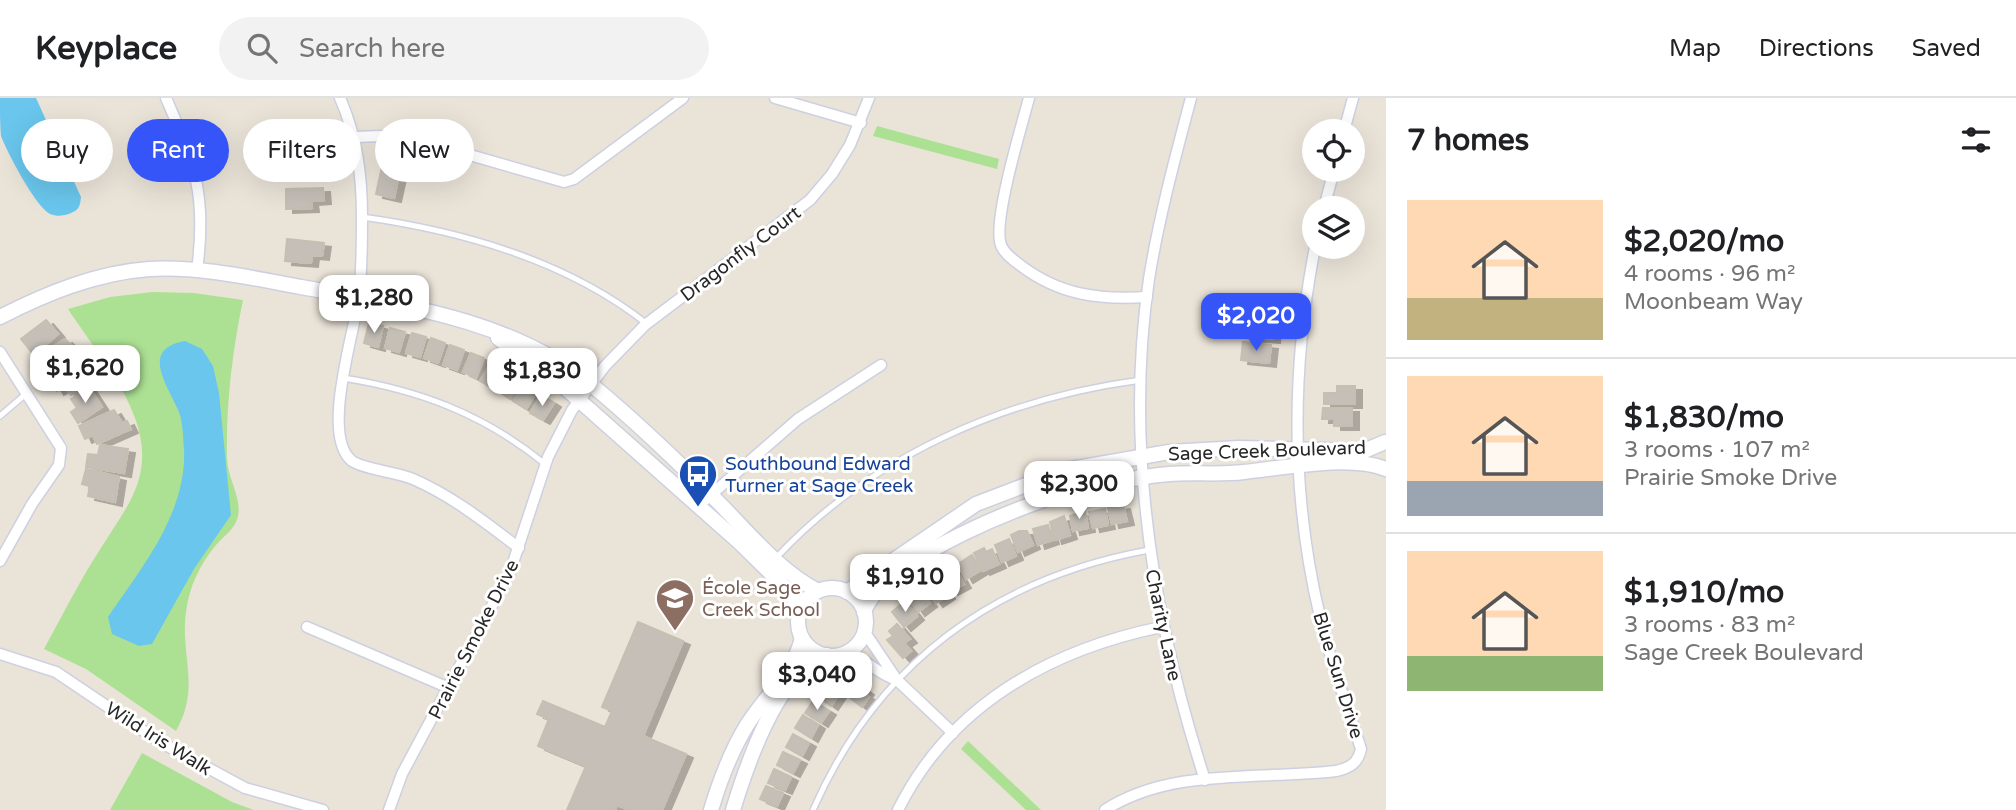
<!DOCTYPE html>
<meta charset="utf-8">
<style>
body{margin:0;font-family:"Varela Round",sans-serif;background:#f2f2f2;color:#202124;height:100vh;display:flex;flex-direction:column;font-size:26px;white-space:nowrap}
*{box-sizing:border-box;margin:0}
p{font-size:23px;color:#757577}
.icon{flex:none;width:38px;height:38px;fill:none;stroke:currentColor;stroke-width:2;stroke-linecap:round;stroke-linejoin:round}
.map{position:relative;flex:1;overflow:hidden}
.side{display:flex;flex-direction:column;background:#fff;width:630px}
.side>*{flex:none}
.top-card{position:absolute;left:21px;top:21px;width:665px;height:63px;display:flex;gap:14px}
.buttons{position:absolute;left:1302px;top:21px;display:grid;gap:14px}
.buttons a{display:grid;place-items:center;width:63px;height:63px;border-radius:50%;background:#fff;box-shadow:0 7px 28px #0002;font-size:35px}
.price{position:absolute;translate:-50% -60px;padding:0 16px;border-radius:14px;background:#fff;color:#222;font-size:23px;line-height:46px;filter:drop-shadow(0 2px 4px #0008)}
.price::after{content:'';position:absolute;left:50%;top:42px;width:21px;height:16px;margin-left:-10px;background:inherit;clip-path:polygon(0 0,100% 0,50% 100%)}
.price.selected{background:#3655f8;color:#fff}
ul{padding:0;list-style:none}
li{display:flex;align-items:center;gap:21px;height:175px;padding:0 21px}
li+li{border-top:2px solid #e0e0e0}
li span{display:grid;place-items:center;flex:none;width:196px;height:140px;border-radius:0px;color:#555}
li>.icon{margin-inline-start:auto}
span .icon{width:84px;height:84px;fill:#fffc;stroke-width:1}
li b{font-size:30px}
h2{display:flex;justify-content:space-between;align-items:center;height:84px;padding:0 21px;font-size:30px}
.pill{padding:0 24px;border-radius:32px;background:#fff;box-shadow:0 7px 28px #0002;font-size:24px;line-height:63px}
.pill.selected{background:#3655f8;color:#fff}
header{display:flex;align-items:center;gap:42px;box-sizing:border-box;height:98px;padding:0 35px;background:#fff;border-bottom:2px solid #e0e0e0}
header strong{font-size:33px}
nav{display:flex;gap:38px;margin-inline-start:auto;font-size:24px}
.search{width:490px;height:63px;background:#f2f2f2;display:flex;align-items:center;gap:18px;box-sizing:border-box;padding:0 24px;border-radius:38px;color:#757577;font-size:26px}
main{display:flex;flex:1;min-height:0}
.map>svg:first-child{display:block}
.green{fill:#ace194}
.water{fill:#6ac6ed}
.building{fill:#c5bfb8;stroke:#c5bfb2;stroke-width:2;filter:url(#shadow)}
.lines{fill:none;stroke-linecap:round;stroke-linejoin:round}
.service-casing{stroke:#cdd0e0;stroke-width:8}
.minor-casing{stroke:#cdd0e0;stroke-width:13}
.tertiary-casing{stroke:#cdd0e0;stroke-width:17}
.service{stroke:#fff;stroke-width:5}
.minor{stroke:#fff;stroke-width:10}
.tertiary{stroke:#fff;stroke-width:14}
.labels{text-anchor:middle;stroke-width:6;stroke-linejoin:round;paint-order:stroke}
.street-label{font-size:19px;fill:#272727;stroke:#fff}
.transit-label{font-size:19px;fill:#164399;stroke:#fff;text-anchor:start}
.education-label{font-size:19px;fill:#785e54;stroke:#fff;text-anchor:start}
</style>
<header>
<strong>Keyplace</strong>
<div class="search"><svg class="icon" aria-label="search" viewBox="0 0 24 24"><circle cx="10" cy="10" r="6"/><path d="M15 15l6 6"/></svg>Search here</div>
<nav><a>Map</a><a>Directions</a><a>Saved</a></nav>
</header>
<main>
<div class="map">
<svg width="1386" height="712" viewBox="0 0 1386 712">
<defs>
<filter id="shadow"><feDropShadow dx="7" dy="4" stdDeviation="0" flood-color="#0004"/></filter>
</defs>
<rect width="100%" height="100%" fill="#eae3d8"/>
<g class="green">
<path d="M877,28l122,33 -2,10 -124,-33z"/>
<path d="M153,194l41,1 49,7c-11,53 -17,104 -16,158 0,19 15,40 11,58 -2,12 -14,20 -22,29 -16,19 -27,42 -30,67 -6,44 15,75 -10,119l-90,-62 -42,-20c18,-33 35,-67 55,-98 28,-45 57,-75 36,-133 -14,-39 -45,-75 -67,-109l42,-12z"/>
<path d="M968,643l73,69h-15l-65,-61z"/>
<path d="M142,655l90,49 22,8h-144z"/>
</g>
<g class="water">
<path d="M0,0h36l45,99c-1,9 -2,13 -10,16 -7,3 -14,4 -21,1 -15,-8 -43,-62 -49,-78 -1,-11 -1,-27 -1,-38z"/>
<path d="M185,243l17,8 11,17 6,27 12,122 -37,54 -42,75 -13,2 -27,-12 -4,-17c34,-50 79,-104 76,-168 -1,-11 -1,-26 -5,-37 -11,-26 -40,-63 6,-71z"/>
</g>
<g class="building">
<path d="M390,62l12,2 -8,36 -18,-4 6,-27 6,1z"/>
<path d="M323,90l1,12 -13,1 1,7 -26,1v-20z"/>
<path d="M287,141l37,4 -2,13 -10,-1 -1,8 -26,-2z"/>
<path d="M1247,221l27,2 -1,18 -28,-2z"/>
<path d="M46,222l12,14 -24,21 -13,-16z"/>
<path d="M369,225l14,3 -5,21 -14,-4z"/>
<path d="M390,230l15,4 -6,20 -14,-4z"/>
<path d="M412,235l14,4 -6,20 -14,-4z"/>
<path d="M431,240l14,5 -7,20 -14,-5z"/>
<path d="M65,241l17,17 -34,22 -8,-12 7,-4 -2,-10z"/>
<path d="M1243,244l28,3 -2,18 -28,-3z"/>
<path d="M450,247l14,5 -7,20 -14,-5z"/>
<path d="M471,255l13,5 -8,20 -13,-6z"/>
<path d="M79,263l15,20 -23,14 -7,-8 -7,4 -7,-11z"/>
<path d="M491,265l13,7 -11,18 -13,-7z"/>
<path d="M509,275l12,8 -11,18 -12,-8z"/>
<path d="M525,285l12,8 -11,18 -13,-8z"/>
<path d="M1337,288h18v18h-31v-11h13z"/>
<path d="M89,289l13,20 -24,16 -7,-11 6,-4 -6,-9z"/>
<path d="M541,297l13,8 -11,17 -13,-7z"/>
<path d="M1323,310h29v18h-18v-7h-12z"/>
<path d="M114,312l8,13 5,-2 4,8 -34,15 -4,-9 -8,4 -6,-13z"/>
<path d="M100,347l28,4 -4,24 -38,-6 2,-13 10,1z"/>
<path d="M86,371l33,8 -4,25 -27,-6 2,-10 -8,-2z"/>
<path d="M1123,407l4,16 -15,3 -4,-16z"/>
<path d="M1105,411l3,16 -15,3 -4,-16z"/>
<path d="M1085,413l3,17 -15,3 -3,-15z"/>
<path d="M1064,418l6,19 -15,5 -5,-18z"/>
<path d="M1048,427l4,15 -14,5 -5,-16z"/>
<path d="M1019,433h8l6,14 -15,7 -7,-17z"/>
<path d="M1009,441l7,17 -14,6 -7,-17z"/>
<path d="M984,450l2,4 6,-3 7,15 -16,7 -9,-18z"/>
<path d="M972,457l9,15 -15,9 -8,-15z"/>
<path d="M955,470l9,16 -13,7 -9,-15z"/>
<path d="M939,481l9,16 -12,8 -10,-15z"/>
<path d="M921,491l9,14 -12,9 -10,-14z"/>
<path d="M905,503l12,15 -13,11 -12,-15z"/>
<path d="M638,524l45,19 -40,95 43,18 -24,56h-32l-13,-5 -2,5h-48l19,-44 -48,-20 11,-27 -12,-5 6,-13 62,26 7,-16 -10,-4z"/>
<path d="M897,526l13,15 -6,4 7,8 -8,7 -16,-18 6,-4 -4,-5z"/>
<path d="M848,579l19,14 -2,3 4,3 -7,10 -26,-20z"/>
<path d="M824,585l15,11 -8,12 -15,-11z"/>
<path d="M813,603l16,10 -8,12 -16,-10z"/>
<path d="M803,617l15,10 -7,13 -16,-10z"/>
<path d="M793,636l16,9 -7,13 -16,-9z"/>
<path d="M783,654l17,8 -7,13 -16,-8z"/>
<path d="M774,671l17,8 -6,13 -17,-7z"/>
<path d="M766,688l17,7 -6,13 -17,-7z"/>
</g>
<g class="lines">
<g class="service-casing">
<g id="service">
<path d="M362,119c101,14 204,43 285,107"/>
<path d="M343,280c77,12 142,37 202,86"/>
<path d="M0,318l27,-23"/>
<path d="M776,460c95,-102 229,-160 365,-178"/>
<path d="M813,712c64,-146 181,-232 336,-260"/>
</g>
</g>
<g class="minor-casing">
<g id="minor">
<path d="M166,0c29,67 41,97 31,172"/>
<path d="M340,0c17,39 22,77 22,119 0,26 0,53 -3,79 -4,35 -39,140 -7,165 11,8 45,11 61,18 39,17 72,43 106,69"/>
<path d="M775,0l86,25"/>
<path d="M1029,0c-8,30 -34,116 -29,143 1,10 12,18 20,24 39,30 79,35 127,32"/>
<path d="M1191,0c-16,60 -32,119 -42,181 -25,169 4,340 56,501"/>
<path d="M1344,33l9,-33"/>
<path d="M355,39l27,-1 46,7 136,39 10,-3 109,-81"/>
<path d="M1324,110l10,-38"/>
<path d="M0,254l61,96 -2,17 -27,39 -32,57"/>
<path d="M705,402l93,-81 83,-54"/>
<path d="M307,529l142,61"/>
<path d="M864,533l33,49 56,53"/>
<path d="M846,554c19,6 31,22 51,28"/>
<path d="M0,556l56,18 104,70 85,46 78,22"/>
<path d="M389,712l13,-36 108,-202 38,-115 24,-47 33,-44 40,-41 165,-125 22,-26 18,-29 19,-47"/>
<path d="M898,712c52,-105 152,-160 263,-183"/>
<path d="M1105,712c66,-43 156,-30 231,-39 14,-3 22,-8 25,-22 -14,-44 -31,-87 -41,-132 -29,-122 -29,-247 -5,-370"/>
</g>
</g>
<g class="tertiary-casing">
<g id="tertiary">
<path d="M0,219c47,-24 96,-44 149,-48 51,-3 103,9 152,18 100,18 211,32 292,99 41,34 82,73 120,111 33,32 64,73 105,94"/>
<path d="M498,240l65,48 176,156 50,49 11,20"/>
<circle cx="832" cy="524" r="34"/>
<path d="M847,494l129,-88 89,-34 104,-18 70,-4 125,3 21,-9"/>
<path d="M864,514c19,-55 176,-116 232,-127 24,-4 49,-9 73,-11 25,-2 50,1 75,-2 40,-4 105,-18 142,-3"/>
<path d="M711,712c9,-30 20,-59 36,-85 18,-29 47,-53 55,-87"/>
<path d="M733,712c14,-46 45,-140 94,-155"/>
</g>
</g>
<use href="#service" class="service"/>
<use href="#minor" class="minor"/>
<use href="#tertiary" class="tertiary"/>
</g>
<defs>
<g id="bus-pin" transform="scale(2.0125)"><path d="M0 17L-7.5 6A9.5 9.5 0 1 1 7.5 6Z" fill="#1a4fb4" stroke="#fff"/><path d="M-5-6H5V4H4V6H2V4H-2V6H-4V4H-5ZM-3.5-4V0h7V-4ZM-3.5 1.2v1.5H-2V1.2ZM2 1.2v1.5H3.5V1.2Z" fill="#fff"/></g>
<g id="school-pin" transform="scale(2.0125)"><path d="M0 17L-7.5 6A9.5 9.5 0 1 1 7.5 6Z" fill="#8d6e63" stroke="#fff"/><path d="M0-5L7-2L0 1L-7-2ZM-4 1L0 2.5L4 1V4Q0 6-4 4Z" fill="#fff"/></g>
</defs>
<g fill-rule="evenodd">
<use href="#bus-pin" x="698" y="376"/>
<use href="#school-pin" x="675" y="500"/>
</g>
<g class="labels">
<g class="street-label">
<text transform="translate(740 155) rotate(-37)" y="7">Dragonfly Court</text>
<text transform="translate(1267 352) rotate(-2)" y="7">Sage Creek Boulevard</text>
<text transform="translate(1164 527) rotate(78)" y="7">Charity Lane</text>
<text transform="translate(473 541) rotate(-63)" y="7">Prairie Smoke Drive</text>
<text transform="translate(1339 577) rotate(73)" y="7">Blue Sun Drive</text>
<text transform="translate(159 640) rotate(32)" y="7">Wild Iris Walk</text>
</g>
<g class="transit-label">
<text x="725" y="372">Southbound Edward<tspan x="725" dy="22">Turner at Sage Creek</tspan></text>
</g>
<g class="education-label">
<text x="702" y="496">École Sage<tspan x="702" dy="22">Creek School</tspan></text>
</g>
</g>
</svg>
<div class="buttons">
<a><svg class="icon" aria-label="locate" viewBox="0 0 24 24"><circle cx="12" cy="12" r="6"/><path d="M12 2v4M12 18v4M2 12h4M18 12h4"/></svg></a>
<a><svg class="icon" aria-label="layers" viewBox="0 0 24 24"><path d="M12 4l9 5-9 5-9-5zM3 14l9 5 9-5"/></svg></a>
</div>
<b class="price" style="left:374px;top:237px">$1,280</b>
<b class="price selected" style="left:1256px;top:255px">$2,020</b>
<b class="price" style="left:85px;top:307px">$1,620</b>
<b class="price" style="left:542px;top:310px">$1,830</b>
<b class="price" style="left:1079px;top:423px">$2,300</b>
<b class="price" style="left:905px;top:516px">$1,910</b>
<b class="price" style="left:817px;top:614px">$3,040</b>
<div class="top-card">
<a class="pill">Buy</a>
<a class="pill selected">Rent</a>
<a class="pill">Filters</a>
<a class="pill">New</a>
</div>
</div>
<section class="side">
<h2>7 homes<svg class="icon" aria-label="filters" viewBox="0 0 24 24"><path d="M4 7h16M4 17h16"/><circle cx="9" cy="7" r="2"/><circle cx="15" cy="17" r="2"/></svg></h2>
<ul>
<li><span style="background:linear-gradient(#ffd9b3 70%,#c2b280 0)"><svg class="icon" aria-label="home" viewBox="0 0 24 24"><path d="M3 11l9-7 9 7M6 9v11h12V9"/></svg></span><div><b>$2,020/mo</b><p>4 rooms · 96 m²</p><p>Moonbeam Way</p></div></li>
<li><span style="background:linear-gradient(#ffd9b3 75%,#9aa5b1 0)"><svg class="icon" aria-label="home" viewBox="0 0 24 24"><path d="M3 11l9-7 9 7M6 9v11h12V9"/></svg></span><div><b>$1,830/mo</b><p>3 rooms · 107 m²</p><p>Prairie Smoke Drive</p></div></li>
<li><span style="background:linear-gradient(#ffd9b3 75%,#8fb573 0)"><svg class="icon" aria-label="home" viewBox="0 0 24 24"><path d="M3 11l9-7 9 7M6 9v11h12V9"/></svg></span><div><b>$1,910/mo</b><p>3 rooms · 83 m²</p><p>Sage Creek Boulevard</p></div></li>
</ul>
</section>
</main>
